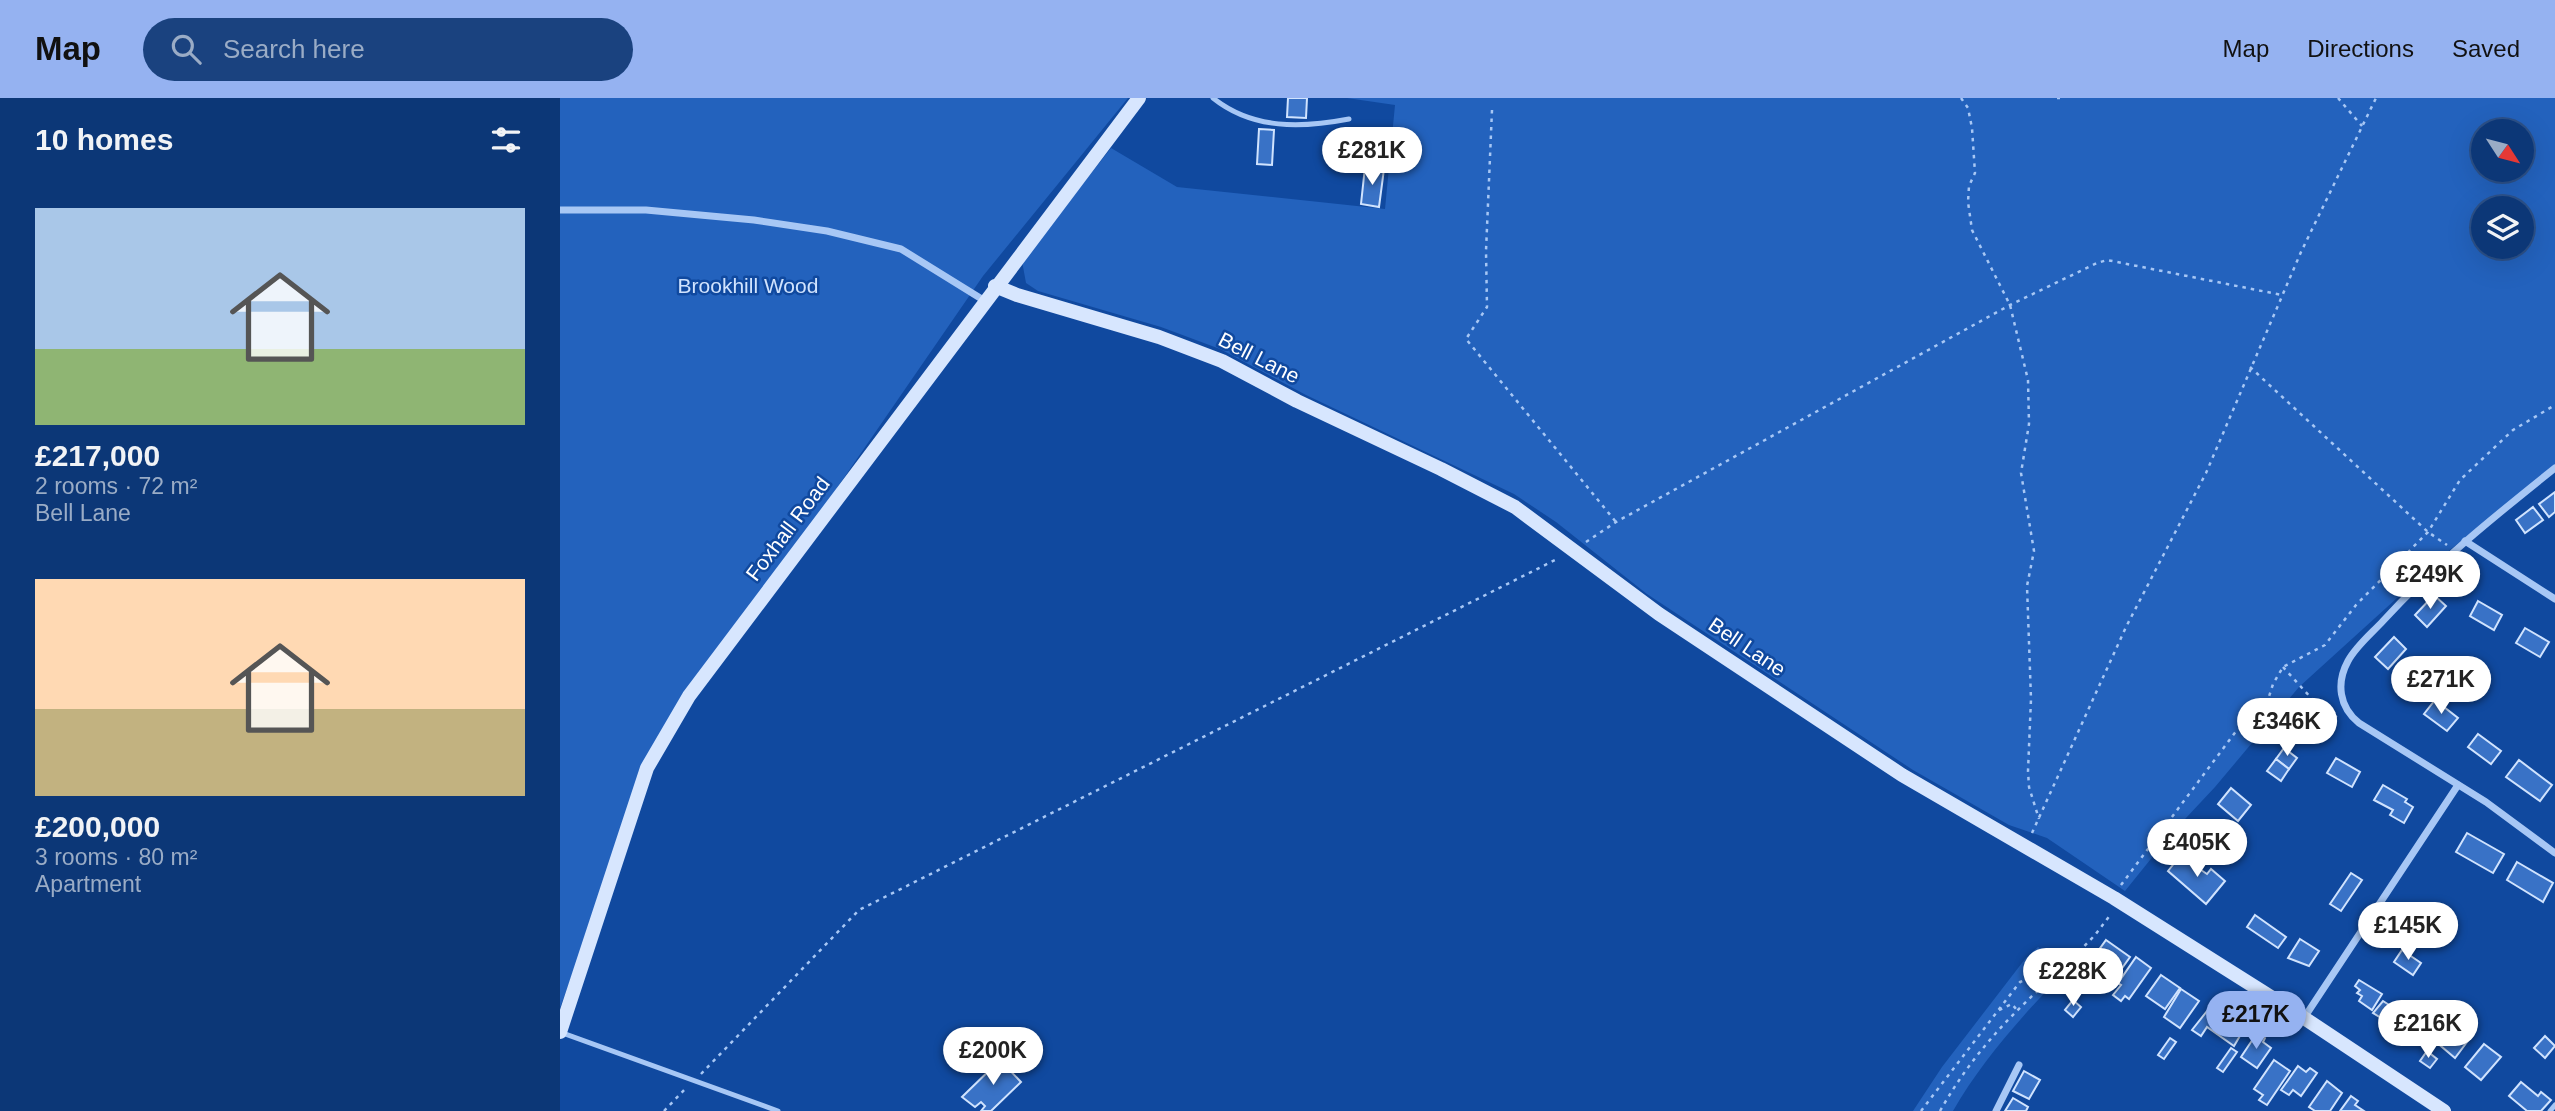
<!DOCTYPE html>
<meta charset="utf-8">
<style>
body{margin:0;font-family:Arial,sans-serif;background:#1a427f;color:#f1f3f6;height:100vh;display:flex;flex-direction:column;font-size:26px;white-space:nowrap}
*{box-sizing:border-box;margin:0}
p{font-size:23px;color:#9aacc6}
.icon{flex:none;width:38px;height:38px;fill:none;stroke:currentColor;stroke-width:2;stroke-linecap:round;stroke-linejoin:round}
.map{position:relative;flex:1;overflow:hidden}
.sheet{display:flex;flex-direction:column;background:#0c3777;width:560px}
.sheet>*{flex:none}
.needle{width:46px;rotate:126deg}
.buttons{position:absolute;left:1911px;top:21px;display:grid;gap:14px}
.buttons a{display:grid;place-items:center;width:63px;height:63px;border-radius:50%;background:#0c3777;box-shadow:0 7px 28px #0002,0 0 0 2px #2c5189;font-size:35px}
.price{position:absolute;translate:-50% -60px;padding:0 16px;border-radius:24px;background:#fff;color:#222;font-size:23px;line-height:46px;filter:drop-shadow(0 2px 4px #0008)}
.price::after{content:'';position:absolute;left:50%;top:42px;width:21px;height:16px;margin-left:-10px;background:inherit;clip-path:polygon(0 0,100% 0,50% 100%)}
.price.selected{background:#95b2f1;color:#111}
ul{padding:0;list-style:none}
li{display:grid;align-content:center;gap:14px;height:371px;padding:0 35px}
li span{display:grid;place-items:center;height:217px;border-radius:0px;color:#555}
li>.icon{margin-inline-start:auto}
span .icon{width:126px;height:126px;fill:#fffc;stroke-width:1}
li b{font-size:30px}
h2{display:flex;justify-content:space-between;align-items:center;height:84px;padding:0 35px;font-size:30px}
header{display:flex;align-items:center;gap:42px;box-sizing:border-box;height:98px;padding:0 35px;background:#95b2f1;color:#111}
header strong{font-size:33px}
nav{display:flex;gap:38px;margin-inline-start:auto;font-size:24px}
.search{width:490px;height:63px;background:#1a427f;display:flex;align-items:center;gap:18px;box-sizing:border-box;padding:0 24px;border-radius:38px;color:#9aacc6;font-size:26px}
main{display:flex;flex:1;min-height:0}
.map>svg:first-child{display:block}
.green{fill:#2362bd;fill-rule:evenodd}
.building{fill:#3972c6;stroke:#d0e3fe;stroke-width:2}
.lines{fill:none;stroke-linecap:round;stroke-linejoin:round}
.path{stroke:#a7c7f5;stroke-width:2.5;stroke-dasharray:3.5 5;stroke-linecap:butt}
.lane{stroke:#a7c7f5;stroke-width:5}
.street{stroke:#a7c7f5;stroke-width:7}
.secondary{stroke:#d7e6fe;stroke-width:14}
.labels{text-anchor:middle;stroke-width:5;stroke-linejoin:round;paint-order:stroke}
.park-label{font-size:21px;fill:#d0e3fe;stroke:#10499f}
.street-label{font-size:21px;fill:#fff;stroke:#10499f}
</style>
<header>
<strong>Map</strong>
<div class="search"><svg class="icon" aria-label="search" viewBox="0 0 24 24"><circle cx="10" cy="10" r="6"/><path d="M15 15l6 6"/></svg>Search here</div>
<nav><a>Map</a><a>Directions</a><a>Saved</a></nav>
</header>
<main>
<section class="sheet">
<h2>10 homes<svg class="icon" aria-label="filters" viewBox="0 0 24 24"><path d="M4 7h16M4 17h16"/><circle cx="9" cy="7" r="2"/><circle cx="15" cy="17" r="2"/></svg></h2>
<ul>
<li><span style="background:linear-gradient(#a9c7e8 65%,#8fb573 0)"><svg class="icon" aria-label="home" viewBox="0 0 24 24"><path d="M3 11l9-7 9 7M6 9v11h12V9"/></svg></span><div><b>£217,000</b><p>2 rooms · 72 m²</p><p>Bell Lane</p></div></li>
<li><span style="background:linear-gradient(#ffd9b3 60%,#c2b280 0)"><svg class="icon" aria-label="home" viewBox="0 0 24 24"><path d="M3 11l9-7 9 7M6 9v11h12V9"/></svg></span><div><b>£200,000</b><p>3 rooms · 80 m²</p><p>Apartment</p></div></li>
</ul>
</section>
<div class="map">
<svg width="1995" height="1013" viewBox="0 0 1995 1013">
<rect width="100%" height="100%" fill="#10499f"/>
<g class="green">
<path d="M0,0h568l-145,178 -284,412 -74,128 -18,62 -47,130z"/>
<path d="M787,0h1208v367l-104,84 -152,138 -84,100 -44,47 -46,57 -78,-53 -38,-13 -96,-55 -266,-176 -91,-72 -42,-28 -208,-99 -86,-46 -59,-22 -123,-36 -12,-8 -4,-22 89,-113 66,39 208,22 10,-104zM1923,33h39v39h-39zM1923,110h39v39h-39z"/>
<path d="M1478,849l32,19c-43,45 -86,91 -117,145h-40l29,-44 83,-108z"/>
</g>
<g class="building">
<path d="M728,0h19l-1,20 -19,-1z"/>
<path d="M699,31l15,1 -2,35 -15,-1z"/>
<path d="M805,69l19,2 -5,38 -18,-3z"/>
<path d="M1995,394v20l-6,5 -10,-13z"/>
<path d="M1973,409l10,13 -18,13 -9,-13z"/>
<path d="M1874,497l12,11 -19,21 -12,-12z"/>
<path d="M1918,503l24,14 -8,15 -24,-14z"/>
<path d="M1965,530l24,14 -9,15 -24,-14z"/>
<path d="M1834,539l12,12 -18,20 -13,-12z"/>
<path d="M1875,602l23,18 -11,13 -23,-17z"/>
<path d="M1918,636l23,17 -10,13 -23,-17z"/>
<path d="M1724,650l13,10 -8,11 -13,-10z"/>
<path d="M1776,660l24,14 -8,15 -25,-14z"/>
<path d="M1716,661l13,10 -8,12 -14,-10z"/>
<path d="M1959,662l33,25 -12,16 -34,-24z"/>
<path d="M1823,687l24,14 -2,3 8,5 -9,16 -14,-8 3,-5 -19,-10z"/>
<path d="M1671,690l20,17 -13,16 -20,-17z"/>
<path d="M1649,727l9,8 -18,21 -9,-8z"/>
<path d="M1907,735l37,21 -11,19 -37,-21z"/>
<path d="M1620,758l27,18 4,-5 14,12 -19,23 -38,-33z"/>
<path d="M1957,764l36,21 -10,19 -36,-22z"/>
<path d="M1791,775l11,7 -21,31 -11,-7z"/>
<path d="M1861,807l16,11 -7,10 -12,-8 -20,29 -11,-7 21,-32 7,5z"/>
<path d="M1695,817l31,22 -8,11 -31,-21z"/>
<path d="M1740,841l19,12 -10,15 -21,-8z"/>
<path d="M1546,842l24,17 -23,32 -24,-17z"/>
<path d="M1842,852l19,13 -8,12 -19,-13z"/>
<path d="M1576,859l15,11 -22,31 -4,-3 -4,5 -8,-6 8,-10 -3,-2z"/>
<path d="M1601,877l19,13 -15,21 -19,-13z"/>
<path d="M1799,882l23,14 -10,16 -13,-9 3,-5 -5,-3 3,-3 -5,-4z"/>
<path d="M1621,891l18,12 -19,27 -16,-11z"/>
<path d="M1513,902l8,7 -8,10 -8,-7z"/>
<path d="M1823,903l51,33 -7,12 -54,-33z"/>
<path d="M1651,908l33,23 -10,17 -27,-19 -6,9 -9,-6z"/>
<path d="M1907,925l9,7 -21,28 -20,-17 12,-15 10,9z"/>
<path d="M1697,935l8,5 -2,4 8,6 -14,20 -16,-11z"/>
<path d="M1985,938l10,10 -10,12 -11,-10z"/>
<path d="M1610,940l6,4 -12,17 -6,-4z"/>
<path d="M1924,946l17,13 -20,23 -16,-13z"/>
<path d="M1671,950l6,4 -14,20 -6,-4z"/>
<path d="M1867,953l10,8 -7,9 -10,-7z"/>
<path d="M440,962l21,22 -30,29h-10l4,-5 -4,-4 -6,5 -13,-10z"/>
<path d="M1714,962l16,11 -23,34 -8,-5 4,-5 -9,-6z"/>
<path d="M1738,968l8,6 4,-4 7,5 -16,23 -8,-6 -4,5 -8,-5z"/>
<path d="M1464,973l16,9 -11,19 -16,-8z"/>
<path d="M1767,983l15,12 -12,18h-15l-6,-4z"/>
<path d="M1961,984l17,14 3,-4 10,8 -10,11h-14l-18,-15z"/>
<path d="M1791,998l7,5 -3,4 9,6h-24z"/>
<path d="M1453,1000l15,9 -2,4h-21z"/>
</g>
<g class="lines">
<g class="path">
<path d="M1401,0l7,10 4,20 3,45 -6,13 -1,16 4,28 38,75 18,75 1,44 -8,49 13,78 -7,35 4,113 -3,72 1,16 10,32"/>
<path d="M1497,0h3"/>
<path d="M1778,0l24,28"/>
<path d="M932,12l-6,141 1,56 -21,32 150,183"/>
<path d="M1690,269l178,165 19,13"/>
<path d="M1026,444l30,-20 394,-217 87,-42 10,-3 175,35"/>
<path d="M1723,569l49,54 5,-6"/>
<path d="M1472,735l94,-206 80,-154 95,-221 75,-154"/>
<path d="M1561,787l116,-155 30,-15v-12l6,-19 10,-17 42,-22 31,-40 72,-73 32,-52 53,-50 42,-25"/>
<path d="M1439,912l13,-6 4,5"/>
<path d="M141,976l158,-164 700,-352"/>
<path d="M104,1013l22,-23"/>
<path d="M1361,1013l99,-129 48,-19 27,-28 16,-21"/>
<path d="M1380,1013c34,-60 74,-100 125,-145"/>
</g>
<g class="lane">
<path d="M653,0c40,32 89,30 136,21"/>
<path d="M0,934l218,79"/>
<path d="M1990,1013l5,-6"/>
</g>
<g class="street">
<path d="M0,112h86l108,10 73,11 74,18 84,52"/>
<path d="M1995,370c-60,48 -120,96 -172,153 -11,12 -27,25 -35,40 -12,22 -9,46 11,62l127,79 69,51"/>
<path d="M1905,443l90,58"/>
<path d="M1744,920l154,-233"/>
<path d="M1436,1013l23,-46"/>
</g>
<g class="secondary">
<path d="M435,188l22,9 142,42 63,24 75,40 144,68 74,38 144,107 243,161 212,123 190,120 140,93"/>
<path d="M0,934l87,-264 42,-72 450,-598"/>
</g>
</g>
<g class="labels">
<g class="park-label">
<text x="188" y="195">Brookhill Wood</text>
</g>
<g class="street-label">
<text transform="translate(699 260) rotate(27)" y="7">Bell Lane</text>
<text transform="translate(228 431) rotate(-53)" y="7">Foxhall Road</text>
<text transform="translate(1187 549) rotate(34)" y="7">Bell Lane</text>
</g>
</g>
</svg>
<div class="buttons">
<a><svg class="needle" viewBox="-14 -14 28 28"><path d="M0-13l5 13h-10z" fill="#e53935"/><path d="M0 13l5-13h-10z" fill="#9aacc6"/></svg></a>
<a><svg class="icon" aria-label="layers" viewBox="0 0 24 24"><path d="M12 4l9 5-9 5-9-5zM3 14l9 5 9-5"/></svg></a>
</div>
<b class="price" style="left:812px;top:89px">£281K</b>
<b class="price" style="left:1870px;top:513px">£249K</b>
<b class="price" style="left:1881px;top:618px">£271K</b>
<b class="price" style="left:1727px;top:660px">£346K</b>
<b class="price" style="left:1637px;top:781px">£405K</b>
<b class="price" style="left:1848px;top:864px">£145K</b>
<b class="price" style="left:1513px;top:910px">£228K</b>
<b class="price selected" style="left:1696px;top:953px">£217K</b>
<b class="price" style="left:1868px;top:962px">£216K</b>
<b class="price" style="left:433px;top:989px">£200K</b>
</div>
</main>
